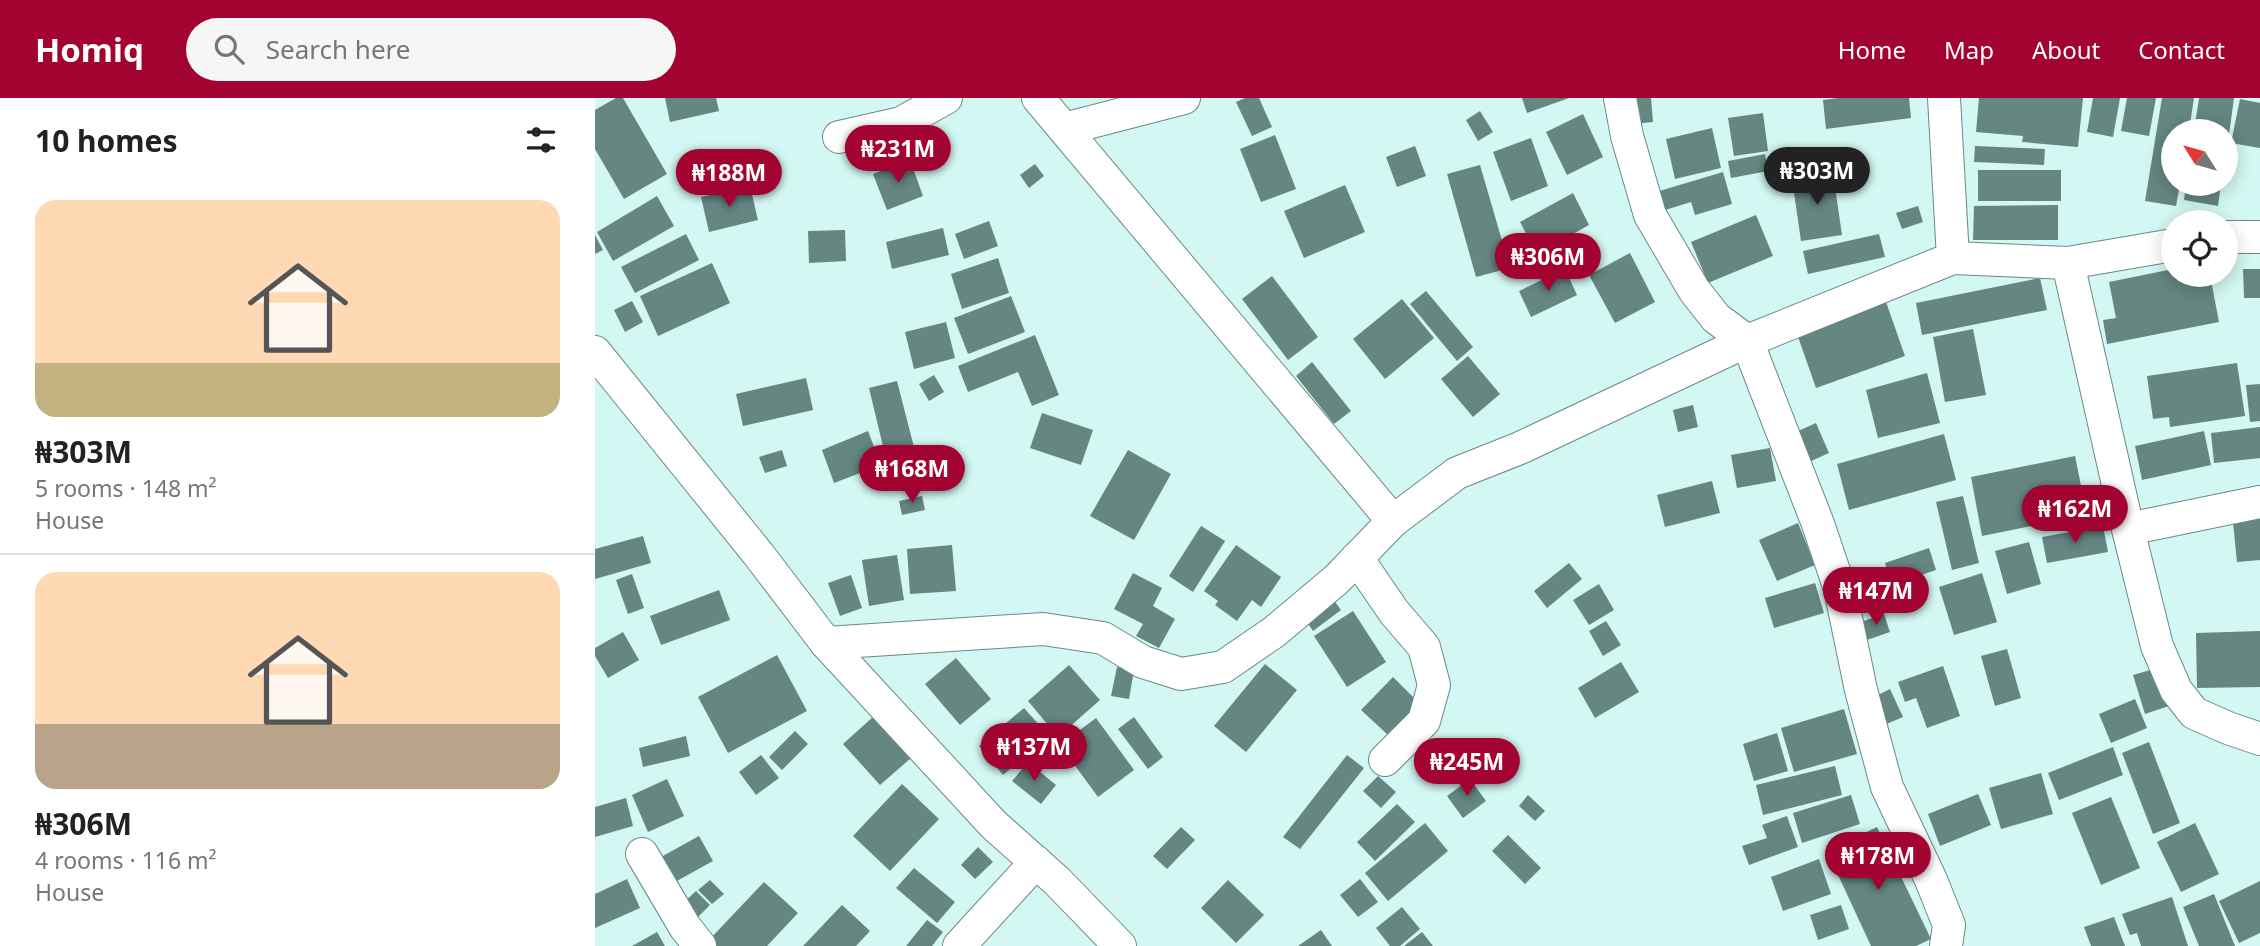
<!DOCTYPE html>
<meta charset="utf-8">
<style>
body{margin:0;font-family:"Noto Sans",sans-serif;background:#f6f6f6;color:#222;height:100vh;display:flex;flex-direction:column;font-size:26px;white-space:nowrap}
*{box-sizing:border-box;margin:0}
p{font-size:23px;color:#767676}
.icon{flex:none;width:38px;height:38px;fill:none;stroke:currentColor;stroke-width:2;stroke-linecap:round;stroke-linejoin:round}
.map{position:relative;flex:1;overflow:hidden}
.drawer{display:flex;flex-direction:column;background:#fff;width:595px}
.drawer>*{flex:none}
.needle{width:46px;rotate:307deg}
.buttons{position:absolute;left:1566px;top:21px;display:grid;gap:14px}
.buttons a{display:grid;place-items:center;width:77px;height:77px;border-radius:50%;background:#fff;box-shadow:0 4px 18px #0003;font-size:35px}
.price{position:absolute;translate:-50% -60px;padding:0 16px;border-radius:24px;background:#a20330;color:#fff;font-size:23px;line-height:46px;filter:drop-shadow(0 2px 4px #0008)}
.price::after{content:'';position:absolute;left:50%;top:42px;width:21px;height:16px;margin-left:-10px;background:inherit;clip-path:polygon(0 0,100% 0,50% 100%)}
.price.current{background:#222;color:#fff}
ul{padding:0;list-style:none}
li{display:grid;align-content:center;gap:14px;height:371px;padding:0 35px}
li+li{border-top:2px solid #e0e0e0}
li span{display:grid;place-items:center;height:217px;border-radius:21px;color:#555}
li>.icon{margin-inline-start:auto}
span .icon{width:126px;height:126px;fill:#fffc;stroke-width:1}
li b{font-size:30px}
h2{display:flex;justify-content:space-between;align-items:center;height:84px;padding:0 35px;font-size:30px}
header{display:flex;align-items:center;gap:42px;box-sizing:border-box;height:98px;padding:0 35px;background:#a20330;color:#fff}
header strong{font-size:33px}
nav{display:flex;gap:38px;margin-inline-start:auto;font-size:24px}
.search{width:490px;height:63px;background:#f6f6f6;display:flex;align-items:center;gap:18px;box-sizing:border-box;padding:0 24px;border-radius:38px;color:#767676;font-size:26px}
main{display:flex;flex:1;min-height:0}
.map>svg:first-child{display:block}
.building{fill:#658681}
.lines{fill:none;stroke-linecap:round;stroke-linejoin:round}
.minor-casing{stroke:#698a86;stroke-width:34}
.minor{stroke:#fff;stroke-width:32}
</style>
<header>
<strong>Homiq</strong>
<div class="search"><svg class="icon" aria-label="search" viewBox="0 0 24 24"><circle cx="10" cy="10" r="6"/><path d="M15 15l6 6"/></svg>Search here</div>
<nav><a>Home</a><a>Map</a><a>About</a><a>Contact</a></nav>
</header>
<main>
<section class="drawer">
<h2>10 homes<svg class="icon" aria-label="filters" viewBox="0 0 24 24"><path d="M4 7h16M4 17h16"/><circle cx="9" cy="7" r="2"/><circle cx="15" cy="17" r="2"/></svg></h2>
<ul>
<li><span style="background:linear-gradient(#ffd9b3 75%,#c2b280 0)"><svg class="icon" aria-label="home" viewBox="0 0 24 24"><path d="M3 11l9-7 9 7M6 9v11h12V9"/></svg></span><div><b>₦303M</b><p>5 rooms · 148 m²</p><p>House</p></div></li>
<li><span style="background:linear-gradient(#ffd9b3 70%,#b9a48a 0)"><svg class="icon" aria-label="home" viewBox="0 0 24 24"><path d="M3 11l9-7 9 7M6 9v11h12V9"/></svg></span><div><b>₦306M</b><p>4 rooms · 116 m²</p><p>House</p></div></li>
</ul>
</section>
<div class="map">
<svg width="1665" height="848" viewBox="0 0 1665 848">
<rect width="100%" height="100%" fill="#d3f7f2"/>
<g class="building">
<path d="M21,0h7l44,76 -43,25 -29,-50v-39z"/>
<path d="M70,0h51l3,13 -49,11z"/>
<path d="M650,0h14l13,29 -20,9 -16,-34z"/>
<path d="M927,0h47l-42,15z"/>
<path d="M1034,0h22l2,24 -21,2z"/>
<path d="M1243,0h71l2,20 -85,11 -3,-29z"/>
<path d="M1384,0h104l-5,49 -56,-5 1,-6 -47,-4z"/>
<path d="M1498,0h27l-7,39 -26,-5z"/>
<path d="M1532,0h29l-7,38 -28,-5z"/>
<path d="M1567,0h32l-5,33h-16v53h7l-4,22 -31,-5z"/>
<path d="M1604,0h35l-6,44 -2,-11h-32z"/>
<path d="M1645,1l20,4v45l-29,-5z"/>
<path d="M885,13l13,21 -15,9 -12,-21z"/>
<path d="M1168,15l5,38 -34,5 -6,-38z"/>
<path d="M988,16l20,43 -36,18 -21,-43z"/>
<path d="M1117,30l9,40 -46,11 -9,-40z"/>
<path d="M680,37l21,54 -35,13 -21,-53z"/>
<path d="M936,40l17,48 -37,15 -18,-49z"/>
<path d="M820,48l11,30 -29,11 -11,-30z"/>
<path d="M1380,48l70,3 -1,16 -70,-3z"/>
<path d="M1170,56l3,17 -37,7 -3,-17z"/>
<path d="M315,62l13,36 -36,14 -14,-36z"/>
<path d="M440,66l9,12 -15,12 -9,-13z"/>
<path d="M885,67l30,103 -34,9 -29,-103z"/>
<rect x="1383" y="72" width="83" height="31"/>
<path d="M1128,74l9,32 -37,11 -4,-13 -29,9 -6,-19z"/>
<path d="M1238,75l9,62 -41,6 -9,-62z"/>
<path d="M1591,86h35l-3,22 -34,-6z"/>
<path d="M750,87l20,47 -61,26 -20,-47z"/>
<path d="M155,88l8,34 -49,12 -8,-35z"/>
<path d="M978,95l16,32 -52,29 -17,-32z"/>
<path d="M62,98l17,30 -61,35 -16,-29z"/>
<path d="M1463,107v35h-85l1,-34z"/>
<path d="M1323,108l5,16 -21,7 -6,-16z"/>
<path d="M1161,117l17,41 -65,27 -17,-41z"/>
<path d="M394,123l9,25 -34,13 -9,-25z"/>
<path d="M348,130l6,27 -57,14 -6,-27z"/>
<path d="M250,132l1,31 -37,2 -1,-32z"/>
<path d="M91,136l13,26 -64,33 -14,-26z"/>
<path d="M1284,136l6,23 -77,17 -5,-23z"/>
<path d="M0,137l8,15 -8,4z"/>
<path d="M1035,155l25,49 -40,21 -26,-48z"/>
<path d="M403,160l11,35 -47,16 -11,-35z"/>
<path d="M117,165l18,40 -72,33 -18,-40z"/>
<path d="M970,171l12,26 -46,22 -12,-26z"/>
<path d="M1578,171v6h37l9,47 -112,22 -4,-24 13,-2 -7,-36z"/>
<path d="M1648,171h17v29h-16z"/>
<path d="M677,178l46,61 -30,23 -46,-61z"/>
<path d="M1445,180l7,32 -125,25 -6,-32z"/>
<path d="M831,193l47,56 -16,14 -47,-57z"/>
<path d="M416,198l14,36 -57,22 -14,-36z"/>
<path d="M807,201l32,39 -49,41 -32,-40z"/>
<path d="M37,203l11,21 -18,10 -11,-22z"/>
<path d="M1291,204l19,54 -89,32 -19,-54z"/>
<path d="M351,224l9,36 -41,11 -9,-37z"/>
<path d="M1378,231l13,66 -41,7 -12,-65z"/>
<path d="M440,237l24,60 -27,11 -14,-34 -50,20 -10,-26z"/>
<path d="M873,258l32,38 -27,23 -32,-38z"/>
<path d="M717,264l39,49 -17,13 -38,-48z"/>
<path d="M1642,265l8,53 -75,11 -1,-10 -16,2 -6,-43z"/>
<path d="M1332,275l13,50 -62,15 -12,-48z"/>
<path d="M339,277l10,17 -15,9 -10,-17z"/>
<path d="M211,280l7,32 -70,16 -7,-32z"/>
<path d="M302,283l19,74 -29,8 -18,-75z"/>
<path d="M1665,286v37l-10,1 -4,-37z"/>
<path d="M1098,307l5,22 -20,5 -5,-22z"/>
<path d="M447,315l51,17 -12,35 -51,-17z"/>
<path d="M1221,325l13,30 -20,9 -13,-30z"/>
<path d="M1665,329v31l-46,5 -3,-30z"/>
<path d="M273,333l13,34 -47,18 -12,-33z"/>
<path d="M1609,333l7,34 -69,15 -7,-34z"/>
<path d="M1349,336l12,46 -107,30 -12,-46z"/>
<path d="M1175,350l6,33 -39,7 -6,-33z"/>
<path d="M187,352l5,16 -22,7 -6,-16z"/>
<path d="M533,352l43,24 -37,66 -44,-24z"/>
<path d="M1480,358l12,59 -105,21 -11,-59z"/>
<path d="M1117,383l8,32 -55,14 -8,-32z"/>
<path d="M327,398l3,14 -23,5 -3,-14z"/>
<path d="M1368,398l16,67 -27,7 -16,-68z"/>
<path d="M1665,411v51l-23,2 -5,-50z"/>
<path d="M1203,425l17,42 -38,16 -18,-41z"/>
<path d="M606,428l24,15 -32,51 -24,-16z"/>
<path d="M1508,428l5,26 -61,11 -5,-26z"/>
<path d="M48,438l8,27 -56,16v-30z"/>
<path d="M1434,444l12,42 -34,10 -12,-43z"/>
<path d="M357,447l4,46 -46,3 -3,-45z"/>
<path d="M641,447l45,32 -20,30 -9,-7 -15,21 -22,-16 3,-4 -14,-10z"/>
<path d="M1334,450l7,22 -44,15 -7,-22z"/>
<path d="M302,457l7,45 -35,6 -7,-46z"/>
<path d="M974,465l13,16 -35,29 -13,-17z"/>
<path d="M538,475l29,15 -9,18 22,13 -16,29 -23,-12 7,-12 -29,-15z"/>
<path d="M1387,475l15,49 -43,13 -15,-48z"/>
<path d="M37,476l12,34 -16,6 -12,-34z"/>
<path d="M256,477l11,33 -22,8 -12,-33z"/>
<path d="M1220,485l9,30 -50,15 -9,-30z"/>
<path d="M1004,486l15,26 -25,15 -16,-25z"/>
<path d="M124,492l11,30 -69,25 -11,-29z"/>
<path d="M735,497l11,15 -28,21 -11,-16z"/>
<path d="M758,513l33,51 -39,25 -33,-51z"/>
<path d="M1289,516l6,18 -23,8 -6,-18z"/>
<path d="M1011,523l15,24 -18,11 -14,-25z"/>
<path d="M1665,533v56l-63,1 -1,-55z"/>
<path d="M28,534l16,28 -31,18 -13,-22v-8z"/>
<path d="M1412,551l14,49 -26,8 -14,-50z"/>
<path d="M182,557l30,56 -79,42 -30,-56z"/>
<path d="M361,560l35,41 -31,26 -35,-41z"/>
<path d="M1026,564l18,30 -44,26 -17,-30z"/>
<path d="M670,566l32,26 -51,62 -32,-26z"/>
<path d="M474,567l31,35 -42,37 -30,-36z"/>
<path d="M1348,568l17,50 -33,12 -11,-30 -11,4 -7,-20z"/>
<path d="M522,569l17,3 -5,29 -18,-3z"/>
<path d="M1566,569l11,38 -27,9 -12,-39z"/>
<path d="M798,579l26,26 -31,32 -27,-25z"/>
<path d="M1295,591l13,28 -19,8 -12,-27z"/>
<path d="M1540,601l12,29 -36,15 -12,-29z"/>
<path d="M429,610l25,28 -46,39 -24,-29z"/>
<path d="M1249,611l13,45 -63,18 -13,-44z"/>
<path d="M279,618l37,42 -31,27 -37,-41z"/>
<path d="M539,619l29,40 -15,12 -30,-40z"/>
<path d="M501,620l38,52 -36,27 -38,-52z"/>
<path d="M200,633l13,13 -26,26 -13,-13z"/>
<path d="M1182,635l11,38 -34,10 -11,-37z"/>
<path d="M91,638l4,20 -47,11 -4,-19z"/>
<path d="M1554,644l31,81 -27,11 -31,-81z"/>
<path d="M1518,649l10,28 -64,25 -11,-27z"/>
<path d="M166,657l18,23 -23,17 -17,-23z"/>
<path d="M752,657l17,13 -64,81 -17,-12z"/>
<path d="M433,664l28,23 -15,19 -29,-23z"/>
<path d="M1240,668l7,29 -79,20 -7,-30z"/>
<path d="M1446,675l12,41 -52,15 -12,-41z"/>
<path d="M783,678l18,16 -15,16 -18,-17z"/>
<path d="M72,681l17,37 -36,16 -16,-37z"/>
<path d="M875,681l16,22 -23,17 -16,-22z"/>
<path d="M307,686l37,35 -49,52 -37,-35z"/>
<path d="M1383,696l13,31 -51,21 -12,-32z"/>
<path d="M933,697l17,16 -10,10 -16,-15z"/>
<path d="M1256,697l9,29 -58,19 -9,-30z"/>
<path d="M1516,699l29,71 -39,17 -29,-72z"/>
<path d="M31,700l7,28 -38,11v-30z"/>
<path d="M802,706l18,18 -40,39 -18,-19z"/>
<path d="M1192,718l11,31 -49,18 -7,-19 25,-8 -5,-13z"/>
<path d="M830,725l23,28 -60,50 -23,-28z"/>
<path d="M1600,725l24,51 -38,18 -24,-50z"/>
<path d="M586,729l14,13 -28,29 -14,-13z"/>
<path d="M1282,729l54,112 -15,7h-45l-44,-95z"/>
<path d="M913,737l33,33 -16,16 -33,-33z"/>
<path d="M104,738l14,25 -47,26 -14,-25z"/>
<path d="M383,749l15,15 -18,17 -14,-14z"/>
<path d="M1224,761l12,35 -48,17 -12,-34z"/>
<path d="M319,770l41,34 -18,21 -41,-35z"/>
<path d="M32,781l13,29 -45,20v-34z"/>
<path d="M765,781l18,23 -20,15 -18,-22z"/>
<path d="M115,782l14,14 -12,10 -14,-14z"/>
<path d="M633,782l36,35 -28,28 -35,-35z"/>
<path d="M1665,783v52l-21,10 -20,-42z"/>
<path d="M169,784l34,31 -31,33h-52l-6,-6z"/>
<path d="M101,793l14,14 -14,14 -14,-15z"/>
<path d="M1619,796l21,52h-36l-16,-39z"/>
<path d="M1577,799l16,49h-47l-4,-13 -7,2 -8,-21z"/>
<path d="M247,807l28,26 -14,15h-53z"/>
<path d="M1246,807l8,24 -31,11 -8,-25z"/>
<path d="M807,809l18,22 -20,17h-10l-14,-18z"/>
<path d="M1519,819l11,29h-34l-7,-19z"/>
<path d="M332,822l16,12 -11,14h-26z"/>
<path d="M726,832l11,16h-34z"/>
<path d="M62,834l8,14h-33z"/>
<path d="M827,834l11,14h-29z"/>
</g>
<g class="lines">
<g class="minor-casing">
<g id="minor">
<path d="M443,0l355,423 64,-48 63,-25 227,-107 71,183 22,65 21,101 26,97 44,93 18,45 -3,21"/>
<path d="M1025,0l7,38 23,79 44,75 22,28 31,23 206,-83 115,5 105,-18"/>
<path d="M1349,0l9,160"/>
<path d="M469,31l120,-31"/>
<path d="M244,39l62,-14 45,-25"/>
<path d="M1631,139h34"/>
<path d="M1473,165l60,266 29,117 19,44 18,23 34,15 32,11"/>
<path d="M0,254l164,203 67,88 168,182 63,56 63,65"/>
<path d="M1533,431l132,-27"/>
<path d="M762,460l37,54 30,35 10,38 -10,36 -39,39"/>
<path d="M231,545l217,-14 60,9 40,24 38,12 42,-7 51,-35 63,-53 56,-58"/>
<path d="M47,756l43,73 15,19"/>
<path d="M364,848l77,-84"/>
</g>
</g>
<use href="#minor" class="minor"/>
</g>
</svg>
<div class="buttons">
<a><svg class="needle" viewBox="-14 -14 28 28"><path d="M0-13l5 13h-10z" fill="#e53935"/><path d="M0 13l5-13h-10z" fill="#767676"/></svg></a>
<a><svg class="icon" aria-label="locate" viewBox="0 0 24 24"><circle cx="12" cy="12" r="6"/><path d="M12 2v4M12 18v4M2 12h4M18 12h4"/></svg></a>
</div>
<b class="price" style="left:303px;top:87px">₦231M</b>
<b class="price current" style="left:1222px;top:109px">₦303M</b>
<b class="price" style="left:134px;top:111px">₦188M</b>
<b class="price" style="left:953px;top:195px">₦306M</b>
<b class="price" style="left:317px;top:407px">₦168M</b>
<b class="price" style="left:1480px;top:447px">₦162M</b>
<b class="price" style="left:1281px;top:529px">₦147M</b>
<b class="price" style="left:439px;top:685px">₦137M</b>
<b class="price" style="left:872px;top:700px">₦245M</b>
<b class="price" style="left:1283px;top:794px">₦178M</b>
</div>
</main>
